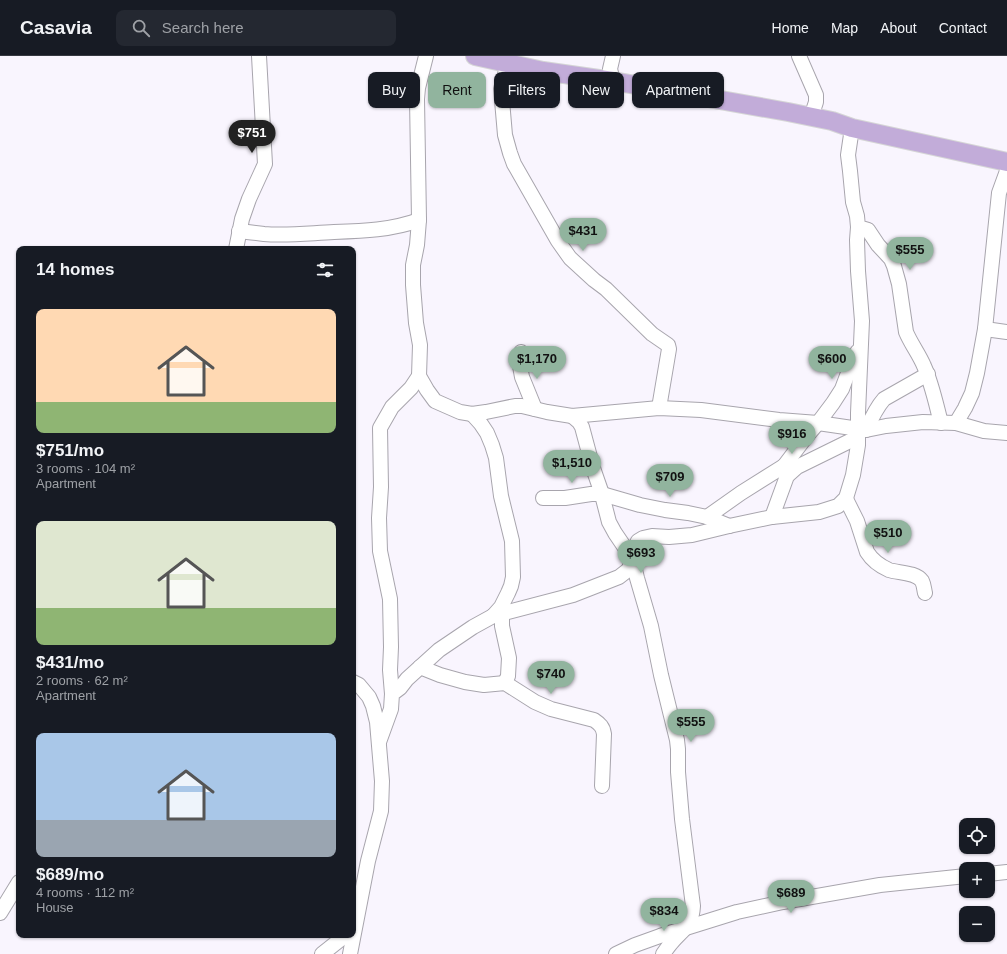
<!DOCTYPE html>
<meta charset="utf-8">
<style>
body{margin:0;font-family:Helvetica,sans-serif;background:#242831;color:#f1f3f6;height:100vh;display:flex;flex-direction:column;font-size:15px;white-space:nowrap}
*{box-sizing:border-box;margin:0}
p{font-size:13px;color:#9ea1a6}
.icon{flex:none;width:22px;height:22px;fill:none;stroke:currentColor;stroke-width:2;stroke-linecap:round;stroke-linejoin:round}
.map{position:relative;flex:1;overflow:hidden}
.drawer{position:absolute;left:16px;top:190px;width:340px;height:692px;display:flex;flex-direction:column;background:#171b24;border-radius:8px;box-shadow:0 1px 3px #0004}
.drawer>*{flex:none}
.banner{position:absolute;left:368px;top:16px;width:380px;height:36px;display:flex;gap:8px}
.fabs{position:absolute;left:959px;top:762px;display:grid;gap:8px}
.fabs a{display:grid;place-items:center;width:36px;height:36px;border-radius:8px;background:#171b24;box-shadow:0 1px 3px #0004;font-size:20px}
.price{position:absolute;translate:-50% -34px;padding:0 9px;border-radius:14px;background:#91b49e;color:#111;font-size:13px;line-height:26px;filter:drop-shadow(0 1px 2px #0008)}
.price::after{content:'';position:absolute;left:50%;top:24px;width:12px;height:9px;margin-left:-6px;background:inherit;clip-path:polygon(0 0,100% 0,50% 100%)}
.price.current{background:#222;color:#fff}
ul{padding:0;list-style:none}
li{display:grid;align-content:center;gap:8px;height:212px;padding:0 20px}
li span{display:grid;place-items:center;height:124px;border-radius:8px;color:#555}
li>.icon{margin-inline-start:auto}
span .icon{width:72px;height:72px;fill:#fffc;stroke-width:1}
li b{font-size:17px}
h2{display:flex;justify-content:space-between;align-items:center;height:48px;padding:0 20px;font-size:17px}
.chip{padding:0 14px;border-radius:8px;background:#171b24;box-shadow:0 1px 3px #0004;font-size:14px;line-height:36px}
.chip.current{background:#91b49e;color:#111}
header{display:flex;align-items:center;gap:24px;box-sizing:border-box;height:56px;padding:0 20px;background:#171b24;border-bottom:1px solid #363941}
header strong{font-size:19px}
nav{display:flex;gap:22px;margin-inline-start:auto;font-size:14px}
.search{width:280px;height:36px;background:#242831;display:flex;align-items:center;gap:10px;box-sizing:border-box;padding:0 14px;border-radius:8px;color:#9ea1a6;font-size:15px}
.map>svg:first-child{display:block}
.lines{fill:none;stroke-linecap:round;stroke-linejoin:round}
.minor-casing{stroke:#a8a5ad;stroke-width:16}
.major-casing{stroke:#d5d5d6;stroke-width:20}
.minor{stroke:#fff;stroke-width:14}
.major{stroke:#c2acd9;stroke-width:18}
</style>
<header>
<strong>Casavia</strong>
<div class="search"><svg class="icon" aria-label="search" viewBox="0 0 24 24"><circle cx="10" cy="10" r="6"/><path d="M15 15l6 6"/></svg>Search here</div>
<nav><a>Home</a><a>Map</a><a>About</a><a>Contact</a></nav>
</header>
<div class="map">
<svg width="1007" height="898" viewBox="0 0 1007 898">
<rect width="100%" height="100%" fill="#f9f5fe"/>
<g class="lines">
<g class="minor-casing">
<g id="minor">
<path d="M426,0l-8,32 -1,11 2,121 -2,25 -4,20v20l3,38 4,22 -1,31 8,14 8,11 25,11 12,2 14,-2 29,-6h7l25,6 25,4 87,-8 42,2 78,10 39,3 48,7 20,-4 37,-4 33,1 28,8 23,2"/>
<path d="M613,0l-3,13 3,12"/>
<path d="M799,0l17,39v7l-3,9 4,7"/>
<path d="M508,7l-7,26 4,46 5,18 4,11 44,77 12,17 24,22 12,9 46,45 16,11 1,4 -10,59"/>
<path d="M852,72l-4,27 2,16 3,31 4,14 1,11 10,3 10,15 13,14 3,7 5,18 7,48c5,12 13,22 18,34 8,18 12,38 17,57"/>
<path d="M239,175c8,1 17,2 25,3 23,2 47,-1 70,-2 29,-1 58,-2 85,-12"/>
<path d="M236,193l6,-30 7,-20 16,-35 -6,-108"/>
<path d="M985,273l22,3"/>
<path d="M521,296l-1,14 2,11 13,32"/>
<path d="M472,358l9,10 6,9 5,12 4,13 5,38 11,45 1,36 -2,9 -3,7 -7,14 -8,9"/>
<path d="M572,360l7,6 3,5 11,41 8,23 8,31 6,11 17,25 5,20 14,48 10,49 16,65 1,9v23l4,47 11,87c-1,19 -8,22 -20,35 -4,4 -7,9 -10,13"/>
<path d="M956,367l9,-15 7,-15 5,-20 8,-44 14,-136 8,-22"/>
<path d="M866,374c5,-11 10,-22 18,-31l44,-25"/>
<path d="M784,410l22,-29 12,-14 15,-20 9,-14 12,-32 4,-6"/>
<path d="M543,442h22l26,-4h11l38,11 25,5 23,3 19,4 22,9"/>
<path d="M846,443l11,22 10,31c5,8 13,14 22,18 9,3 27,2 33,11 2,4 2,8 3,12"/>
<path d="M707,461l34,-24 43,-27 9,-2"/>
<path d="M772,461l15,-41 10,-9 61,-30"/>
<path d="M502,557v13l7,32 -1,18 -3,7"/>
<path d="M420,611l20,8 25,7 19,3 21,-2 30,19 16,7 43,11c6,4 9,7 10,14l-2,52"/>
<path d="M392,638l-2,-24 1,-23 -1,-48 -10,-48 -1,-33 2,-31 -1,-59 12,-21 19,-19 8,-12"/>
<path d="M379,686l12,-33 1,-15 8,-6 7,-9 32,-29 34,-23 20,-11 80,-21 46,-18 9,-7 4,-7 3,-16 3,-6 5,-3 9,-2 17,1 23,-2 37,-9 43,-9 47,-5 19,-6 8,-8 7,-23 5,-30v-32l4,-92 -4,-50 -1,-31 1,-13"/>
<path d="M988,818l19,-2"/>
<path d="M0,857l19,-31"/>
<path d="M322,898l24,-19"/>
<path d="M350,898l18,-93 13,-50 1,-30 -5,-59 -4,-16 -4,-9 -10,-12 -6,-3"/>
<path d="M616,898l19,-9 25,-9 77,-24 46,-10 97,-17 86,-9"/>
</g>
</g>
<g class="major-casing">
<path id="major" d="M475,0l68,15 70,10 175,31 44,9 20,7 155,34"/>
</g>
<use href="#minor" class="minor"/>
<use href="#major" class="major"/>
</g>
</svg>
<div class="fabs">
<a><svg class="icon" aria-label="locate" viewBox="0 0 24 24"><circle cx="12" cy="12" r="6"/><path d="M12 2v4M12 18v4M2 12h4M18 12h4"/></svg></a>
<a>+</a>
<a>−</a>
</div>
<b class="price current" style="left:252px;top:98px">$751</b>
<b class="price" style="left:583px;top:196px">$431</b>
<b class="price" style="left:910px;top:215px">$555</b>
<b class="price" style="left:537px;top:324px">$1,170</b>
<b class="price" style="left:832px;top:324px">$600</b>
<b class="price" style="left:792px;top:399px">$916</b>
<b class="price" style="left:572px;top:428px">$1,510</b>
<b class="price" style="left:670px;top:442px">$709</b>
<b class="price" style="left:888px;top:498px">$510</b>
<b class="price" style="left:641px;top:518px">$693</b>
<b class="price" style="left:551px;top:639px">$740</b>
<b class="price" style="left:691px;top:687px">$555</b>
<b class="price" style="left:791px;top:858px">$689</b>
<b class="price" style="left:664px;top:876px">$834</b>
<div class="banner">
<a class="chip">Buy</a>
<a class="chip current">Rent</a>
<a class="chip">Filters</a>
<a class="chip">New</a>
<a class="chip">Apartment</a>
</div>
<section class="drawer">
<h2>14 homes<svg class="icon" aria-label="filters" viewBox="0 0 24 24"><path d="M4 7h16M4 17h16"/><circle cx="9" cy="7" r="2"/><circle cx="15" cy="17" r="2"/></svg></h2>
<ul>
<li><span style="background:linear-gradient(#ffd9b3 75%,#8fb573 0)"><svg class="icon" aria-label="home" viewBox="0 0 24 24"><path d="M3 11l9-7 9 7M6 9v11h12V9"/></svg></span><div><b>$751/mo</b><p>3 rooms · 104 m²</p><p>Apartment</p></div></li>
<li><span style="background:linear-gradient(#dfe7d0 70%,#8fb573 0)"><svg class="icon" aria-label="home" viewBox="0 0 24 24"><path d="M3 11l9-7 9 7M6 9v11h12V9"/></svg></span><div><b>$431/mo</b><p>2 rooms · 62 m²</p><p>Apartment</p></div></li>
<li><span style="background:linear-gradient(#a9c7e8 70%,#9aa5b1 0)"><svg class="icon" aria-label="home" viewBox="0 0 24 24"><path d="M3 11l9-7 9 7M6 9v11h12V9"/></svg></span><div><b>$689/mo</b><p>4 rooms · 112 m²</p><p>House</p></div></li>
</ul>
</section>
</div>
